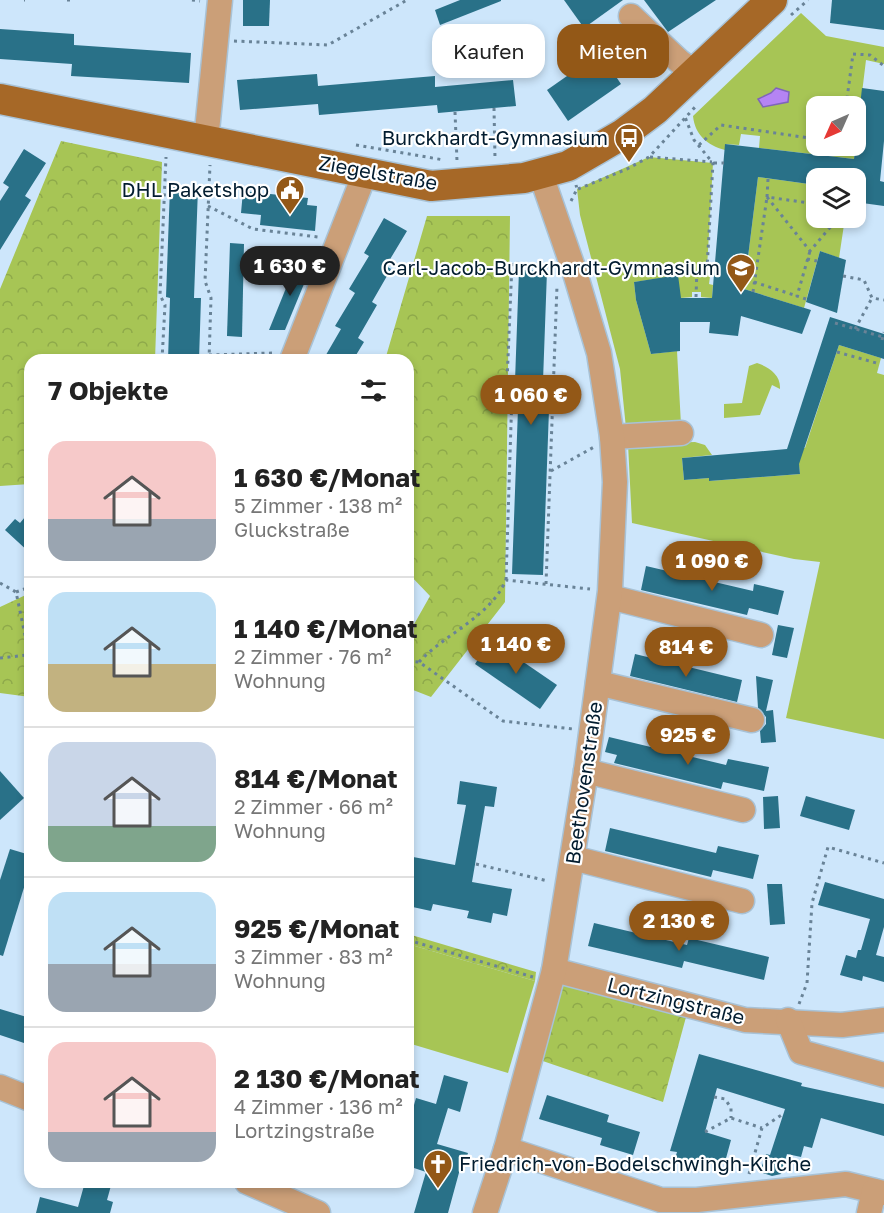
<!DOCTYPE html>
<html lang="de">
<meta charset="utf-8">
<style>
body{margin:0;font-family:"Golos Text",sans-serif;background:#f6f6f6;color:#222;height:100vh;display:flex;flex-direction:column;font-size:22px;white-space:nowrap}
*{box-sizing:border-box;margin:0}
p{font-size:20px;color:#767676}
.icon{flex:none;width:33px;height:33px;fill:none;stroke:currentColor;stroke-width:2;stroke-linecap:round;stroke-linejoin:round}
.map{position:relative;flex:1;overflow:hidden}
.sheet{position:absolute;left:24px;top:354px;width:390px;height:834px;display:flex;flex-direction:column;background:#fff;border-radius:18px;box-shadow:0 3px 9px #0003}
.sheet>*{flex:none}
.hud{position:absolute;left:432px;top:24px;width:362px;height:54px;display:flex;gap:12px}
.needle{width:39px;rotate:225deg}
.controls{position:absolute;left:806px;top:96px;display:grid;gap:12px}
.controls a{display:grid;place-items:center;width:60px;height:60px;border-radius:12px;background:#fff;box-shadow:0 3px 9px #0003;font-size:30px}
.price{position:absolute;translate:-50% -51px;padding:0 14px;border-radius:21px;background:#935817;color:#fff;font-size:20px;line-height:39px;filter:drop-shadow(0 2px 3px #0008)}
.price::after{content:'';position:absolute;left:50%;top:36px;width:18px;height:14px;margin-left:-9px;background:inherit;clip-path:polygon(0 0,100% 0,50% 100%)}
.price.active{background:#222;color:#fff}
ul{padding:0;list-style:none}
li{display:flex;align-items:center;gap:18px;height:150px;padding:0 24px}
li+li{border-top:2px solid #e0e0e0}
li span{display:grid;place-items:center;flex:none;width:168px;height:120px;border-radius:18px;color:#555}
li>.icon{margin-inline-start:auto}
span .icon{width:72px;height:72px;fill:#fffc;stroke-width:1}
li b{font-size:26px}
h2{display:flex;justify-content:space-between;align-items:center;height:72px;padding:0 24px;font-size:26px}
.chip{padding:0 21px;border-radius:18px;background:#fff;box-shadow:0 3px 9px #0003;font-size:21px;line-height:54px}
.chip.active{background:#935817;color:#fff}
.map>svg:first-child{display:block}
.grass{fill:#a7c555;fill-rule:evenodd}
.park{fill:url(#park-crowns)}
.water{fill:#b584f4;stroke:#7f65b9;stroke-width:1.5}
.building{fill:#297188}
.lines{fill:none;stroke-linecap:round;stroke-linejoin:round}
.minor-casing{stroke:#a8c2d6;stroke-width:27}
.major-casing{stroke:#a8c2d6;stroke-width:33}
.path{stroke:#698397;stroke-width:3;stroke-dasharray:3 4.5;stroke-linecap:butt}
.minor{stroke:#cb9f78;stroke-width:24}
.major{stroke:#a66827;stroke-width:30}
.labels{text-anchor:middle;stroke-width:4.5;stroke-linejoin:round;paint-order:stroke}
.poi-label{font-size:20px;fill:#021c2f;stroke:#fff;text-anchor:end}
.street-label{font-size:20px;fill:#021c2f;stroke:#fff}
</style>
<div class="map">
<svg width="884" height="1213" viewBox="0 0 884 1213">
<defs>
<pattern id="park-crowns" width="20" height="18" patternUnits="userSpaceOnUse" patternTransform="scale(1.5)"><rect width="20" height="18" fill="#a7c555"/><path d="M2 6a3 3 0 1 1 6 0M12 15a3 3 0 1 1 6 0" fill="none" stroke="#8ea94a"/></pattern>
</defs>
<rect width="100%" height="100%" fill="#cde6fb"/>
<g class="grass">
<path d="M801,13l25,23 58,11v17l-18,-4 -12,99 -95,-11 1,-12 -19,-2 -2,11 -14,-1v6c-18,-5 -30,-15 -32,-34zM816,106h39v40h-39z"/>
<path d="M649,157l64,6 -6,105 4,1 -2,15 4,1 -1,13 -11,-1v-5h-9v5l-12,1 -3,-22 -43,6 2,18 15,54 26,-3 4,74 -55,3 -6,-59 -40,-154 -3,-26z"/>
<path d="M758,177l58,8v33h29l-6,40 -19,-7 -16,57 -60,-19z"/>
<path d="M839,345l42,13 -4,15 7,2v364l-98,-21 34,-156 -26,-3 -162,-36 -4,-79 67,-2 10,3 7,10 -30,3 2,22 25,-2v3l91,-7 -3,-26h8z"/>
<path d="M757,363c12,4 24,12 23,26l-8,-4 -12,30 -36,3v-14l18,-1 7,-37z"/>
<path d="M408,944l127,37 -27,92 -100,-30z"/>
</g>
<g class="park">
<path d="M61,141l101,21 -7,198h-125v124l-30,2v-197z"/>
<path d="M427,216h83l-5,386 -74,95 -23,-9v-53l22,-39 -22,-23v-213h-23z"/>
<path d="M30,593v104l-30,-4v-86z"/>
<path d="M408,934l128,38 -1,9 -127,-37z"/>
<path d="M554,970l135,36 -26,96 -132,-45z"/>
</g>
<path class="water" d="M776,88l13,4 -1,10 -25,5 -5,-8 13,-6z"/>
<g class="building">
<path d="M243,0h27l-1,26h-26z"/>
<path d="M460,0h41v1l-61,24 -5,-15z"/>
<path d="M564,0h59l-39,28z"/>
<path d="M644,0h72l-48,32z"/>
<path d="M832,0h52v30l-54,-7z"/>
<path d="M0,29l74,5v11l117,8 -2,30 -118,-7 1,-12 -72,-5z"/>
<path d="M524,36l1,16 -78,3 -3,-14z"/>
<path d="M600,53l21,31 -53,37 -21,-31z"/>
<path d="M317,74l1,12 117,-10v11l78,-7 3,26 -78,7 -1,-8 -118,10 -1,-11 -78,6 -3,-30z"/>
<path d="M862,88l22,3v50l-4,40 4,1v24l-29,-4v-24h-39v7l-58,-8 -14,112 67,21 -9,24 -61,-18 -3,20 -29,-3 1,-11h-30v29l-29,3 -15,-54 -2,-18 44,-7 3,23h31l13,-154 129,15z"/>
<path d="M24,149l22,14 -21,33 6,4 -31,50v-49l9,-14 -6,-4z"/>
<path d="M170,187l28,1 -4,110h7l-2,62h-31l2,-62 -4,-1z"/>
<path d="M243,191l65,7 -1,7 10,1 -2,25 -55,-6 1,-10 -20,-2z"/>
<path d="M384,218l23,13 -21,35 5,3 -19,33 5,3 -19,33 6,4 -11,18h-30l18,-31 -6,-3 20,-33 -6,-4 20,-33 -5,-3z"/>
<path d="M230,243l14,1 -2,93 -15,-1z"/>
<path d="M820,251l26,9 -9,53 -31,-11z"/>
<path d="M297,261l14,6 -26,63h-16z"/>
<path d="M519,270l28,1 -4,110 7,1 -7,193 -31,-1 7,-193h-4z"/>
<path d="M830,317l54,17v25l-45,-14 -40,119 1,10 -91,7v-3l-25,2 -2,-22 105,-9z"/>
<path d="M30,511v42l-25,-23 10,-11 5,4z"/>
<path d="M646,566l107,25 1,-7 30,7 -6,24 -29,-7 -2,7 -106,-25z"/>
<path d="M778,625l16,3 -7,30 -15,-3z"/>
<path d="M491,640l66,45 -17,24 -65,-45z"/>
<path d="M635,654l107,26 -5,22 -107,-26z"/>
<path d="M756,676l17,4 -7,31 7,-1 3,32 -15,1 -1,-12 6,-7v-7l-8,-9z"/>
<path d="M609,737l117,28 2,-6 41,8 -5,24 -41,-9 -2,7 -107,-26 3,-8 -12,-3z"/>
<path d="M0,771l24,27 -24,22z"/>
<path d="M460,781l37,6 -3,20 -9,-1 -13,76 40,7 -5,27 -14,-3 -2,10 -24,-5 2,-7 -36,-7 -2,7 -23,-5v-50l47,9 11,-60 -9,-1z"/>
<path d="M778,796l2,32 -16,1 -1,-32z"/>
<path d="M806,796l49,14 -6,20 -49,-14z"/>
<path d="M610,828l106,25 2,-7 41,9 -6,24 -40,-9 -2,7 -106,-26z"/>
<path d="M10,849l20,6v13l-27,88 -3,-1v-75z"/>
<path d="M825,882l59,17v28l-8,28 8,2v25l-21,-6 -1,5 -22,-6 6,-20 10,3 2,-8h3l9,-31 -52,-14z"/>
<path d="M767,884h15l3,40 -15,1z"/>
<path d="M594,923l93,22 2,-7 80,19 -5,23 -80,-19 -2,7 -94,-22z"/>
<path d="M0,1009l30,9v27l-30,-10z"/>
<path d="M699,1054l103,29 -1,3 83,18v32l-63,-18 -9,30 -8,-2 -3,11 -14,-3 -6,20 -9,2 -12,-4 6,-18 4,1 15,-46 -68,-21 -12,44 26,8 -6,22 -17,-4 -2,7 -10,-3 -2,6 -20,-6 3,-10 -7,-1z"/>
<path d="M444,1075l24,7 -8,30 -12,-4 -11,36 31,9 -5,17 -3,-1 -12,44h-34l12,-41 -18,-6v-40l8,-28 20,6z"/>
<path d="M547,1095l62,20 -2,7 33,10 -7,23 -33,-10 2,-7 -63,-19z"/>
<path d="M85,1182h27l-5,18 6,2 -3,11h-74l4,-16 38,10z"/>
</g>
<g class="lines">
<g class="minor-casing">
<g id="minor">
<path d="M631,16l49,46 15,11"/>
<path d="M206,141l14,-141"/>
<path d="M292,360l73,-187"/>
<path d="M612,437l69,-4"/>
<path d="M610,597l151,38"/>
<path d="M598,683l154,37"/>
<path d="M586,771l157,39"/>
<path d="M573,858l169,43"/>
<path d="M554,970l191,50 97,5 42,-5"/>
<path d="M788,1020l13,32 83,23"/>
<path d="M0,1087l30,12"/>
<path d="M506,1149l155,51h36l149,-16 38,9"/>
<path d="M247,1182l71,31"/>
<path d="M485,1213l21,-64 48,-179 32,-199 24,-180 5,-109 -3,-45 -13,-84 -24,-80 -34,-98"/>
<path d="M869,1213l5,-22"/>
</g>
</g>
<g class="major-casing">
<path id="major" d="M0,99l431,87 93,-8 44,-12 55,-32 32,-24 117,-110"/>
</g>
<g class="path">
<path d="M24,0h1"/>
<path d="M67,0h3"/>
<path d="M192,0l8,1"/>
<path d="M791,15l17,-15"/>
<path d="M234,41l94,4 79,-45"/>
<path d="M846,106l7,-52 17,1 14,11"/>
<path d="M494,108l1,50"/>
<path d="M455,112l2,49"/>
<path d="M356,145l88,15"/>
<path d="M699,145l22,-20 95,14"/>
<path d="M650,157l62,5"/>
<path d="M714,163h10"/>
<path d="M768,179l-1,18 49,7"/>
<path d="M578,189l49,-20 22,-12 48,-52"/>
<path d="M767,197l43,54 28,-33"/>
<path d="M571,201l6,-12 -1,-4"/>
<path d="M208,206l45,23 65,8"/>
<path d="M807,259l10,2"/>
<path d="M594,272l82,-7 31,4 6,-106 -19,-23 -9,-23"/>
<path d="M843,276l21,4 8,18 12,2"/>
<path d="M754,282l43,14"/>
<path d="M753,292l14,-95"/>
<path d="M696,297l1,-30"/>
<path d="M806,299l-9,-3 13,-45"/>
<path d="M835,323l48,14"/>
<path d="M855,329l17,-31"/>
<path d="M882,340l2,-8"/>
<path d="M837,352l43,12"/>
<path d="M209,355l64,-2"/>
<path d="M162,360l3,-55 -5,-10 6,-138"/>
<path d="M209,360l2,-62 -6,-17 5,-116"/>
<path d="M551,471l43,-24"/>
<path d="M506,580l6,-187 -5,-11 5,-119 40,3"/>
<path d="M0,583l16,9 14,67"/>
<path d="M546,584l11,-298"/>
<path d="M16,592l14,-5"/>
<path d="M0,658l28,-3"/>
<path d="M408,661l11,1 84,59 70,8"/>
<path d="M419,662c27,-29 71,-45 87,-82l84,9"/>
<path d="M476,864l72,17"/>
<path d="M408,940l125,37"/>
<path d="M799,1004l8,-21 5,-80 16,-56 56,16"/>
<path d="M714,1097l11,2 6,9v10"/>
<path d="M705,1132l26,-14 31,10"/>
<path d="M749,1174l13,-46 21,-14"/>
</g>
<use href="#minor" class="minor"/>
<use href="#major" class="major"/>
</g>
<defs>
<g id="bus-pin" transform="scale(1.5)"><path d="M0 17L-7.5 6A9.5 9.5 0 1 1 7.5 6Z" fill="#935817" stroke="#fff"/><path d="M-5-6H5V4H4V6H2V4H-2V6H-4V4H-5ZM-3.5-4V0h7V-4ZM-3.5 1.2v1.5H-2V1.2ZM2 1.2v1.5H3.5V1.2Z" fill="#fff"/></g>
<g id="civic-pin" transform="scale(1.5)"><path d="M0 17L-7.5 6A9.5 9.5 0 1 1 7.5 6Z" fill="#935817" stroke="#fff"/><path d="M-.6-6.5H3V-4.5H.6V-3L4-1V1h2V6H-6V1h2V-1L-.6-3ZM-1.2 2.5V6h2.4V2.5Z" fill="#fff"/></g>
<g id="school-pin" transform="scale(1.5)"><path d="M0 17L-7.5 6A9.5 9.5 0 1 1 7.5 6Z" fill="#935817" stroke="#fff"/><path d="M0-5L7-2L0 1L-7-2ZM-4 1L0 2.5L4 1V4Q0 6-4 4Z" fill="#fff"/></g>
<g id="church-pin" transform="scale(1.5)"><path d="M0 17L-7.5 6A9.5 9.5 0 1 1 7.5 6Z" fill="#935817" stroke="#fff"/><path d="M-1.2-6h2.4v3.5h3.3v2.4h-3.3V6h-2.4V-.1h-3.3v-2.4h3.3Z" fill="#fff"/></g>
</defs>
<g fill-rule="evenodd">
<use href="#bus-pin" x="629" y="138"/>
<use href="#civic-pin" x="290" y="190"/>
<use href="#school-pin" x="741" y="268"/>
<use href="#church-pin" x="438" y="1164"/>
</g>
<g class="labels">
<g class="poi-label">
<text x="608" y="145">Burckhardt-Gymnasium</text>
<text x="269" y="197">DHL Paketshop</text>
<text x="720" y="275">Carl-Jacob-Burckhardt-Gymnasium</text>
<text x="459" y="1171" text-anchor="start">Friedrich-von-Bodelschwingh-Kirche</text>
</g>
<g class="street-label">
<text transform="translate(378 173) rotate(10)" y="7">Ziegelstraße</text>
<text transform="translate(584 783) rotate(-82)" y="7">Beethovenstraße</text>
<text transform="translate(676 1001) rotate(14)" y="7">Lortzingstraße</text>
</g>
</g>
</svg>
<div class="controls">
<a><svg class="needle" viewBox="-14 -14 28 28"><path d="M0-13l5 13h-10z" fill="#e53935"/><path d="M0 13l5-13h-10z" fill="#767676"/></svg></a>
<a><svg class="icon" aria-label="layers" viewBox="0 0 24 24"><path d="M12 4l9 5-9 5-9-5zM3 14l9 5 9-5"/></svg></a>
</div>
<b class="price active" style="left:290px;top:297px">1 630 €</b>
<b class="price" style="left:531px;top:426px">1 060 €</b>
<b class="price" style="left:712px;top:592px">1 090 €</b>
<b class="price" style="left:516px;top:675px">1 140 €</b>
<b class="price" style="left:686px;top:678px">814 €</b>
<b class="price" style="left:688px;top:766px">925 €</b>
<b class="price" style="left:679px;top:952px">2 130 €</b>
<div class="hud">
<a class="chip">Kaufen</a>
<a class="chip active">Mieten</a>
</div>
<section class="sheet">
<h2>7 Objekte<svg class="icon" aria-label="filters" viewBox="0 0 24 24"><path d="M4 7h16M4 17h16"/><circle cx="9" cy="7" r="2"/><circle cx="15" cy="17" r="2"/></svg></h2>
<ul>
<li><span style="background:linear-gradient(#f6c9c9 65%,#9aa5b1 0)"><svg class="icon" aria-label="home" viewBox="0 0 24 24"><path d="M3 11l9-7 9 7M6 9v11h12V9"/></svg></span><div><b>1 630 €/Monat</b><p>5 Zimmer · 138 m²</p><p>Gluckstraße</p></div></li>
<li><span style="background:linear-gradient(#bfe0f5 60%,#c2b280 0)"><svg class="icon" aria-label="home" viewBox="0 0 24 24"><path d="M3 11l9-7 9 7M6 9v11h12V9"/></svg></span><div><b>1 140 €/Monat</b><p>2 Zimmer · 76 m²</p><p>Wohnung</p></div></li>
<li><span style="background:linear-gradient(#c9d6e8 70%,#7fa58c 0)"><svg class="icon" aria-label="home" viewBox="0 0 24 24"><path d="M3 11l9-7 9 7M6 9v11h12V9"/></svg></span><div><b>814 €/Monat</b><p>2 Zimmer · 66 m²</p><p>Wohnung</p></div></li>
<li><span style="background:linear-gradient(#bfe0f5 60%,#9aa5b1 0)"><svg class="icon" aria-label="home" viewBox="0 0 24 24"><path d="M3 11l9-7 9 7M6 9v11h12V9"/></svg></span><div><b>925 €/Monat</b><p>3 Zimmer · 83 m²</p><p>Wohnung</p></div></li>
<li><span style="background:linear-gradient(#f6c9c9 75%,#9aa5b1 0)"><svg class="icon" aria-label="home" viewBox="0 0 24 24"><path d="M3 11l9-7 9 7M6 9v11h12V9"/></svg></span><div><b>2 130 €/Monat</b><p>4 Zimmer · 136 m²</p><p>Lortzingstraße</p></div></li>
</ul>
</section>
</div>
